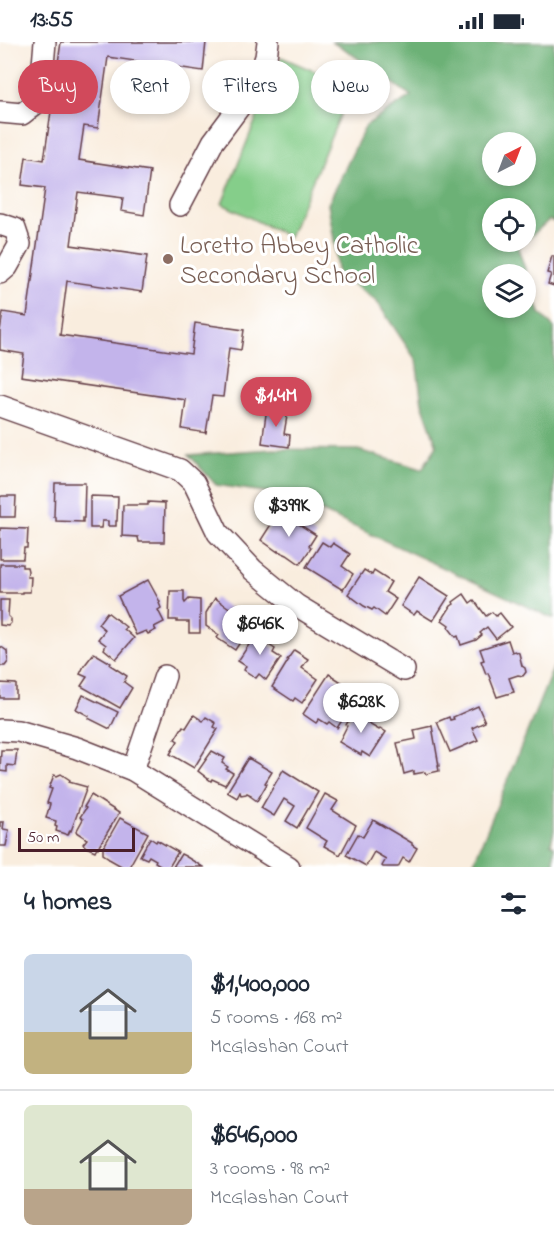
<!DOCTYPE html>
<meta charset="utf-8">
<style>
body{margin:0;font-family:"Indie Flower",sans-serif;background:#f6f6f7;color:#1f2937;height:100vh;display:flex;flex-direction:column;font-size:22px;white-space:nowrap}
*{box-sizing:border-box;margin:0}
p{font-size:20px;color:#747a83}
.icon{flex:none;width:33px;height:33px;fill:none;stroke:currentColor;stroke-width:2;stroke-linecap:round;stroke-linejoin:round}
.map{position:relative;height:825px;overflow:hidden}
.drawer{display:flex;flex-direction:column;background:#fff;flex:1}
.drawer>*{flex:none}
.top-card{position:absolute;left:18px;top:18px;width:519px;height:54px;display:flex;gap:12px}
.needle{width:39px;rotate:42deg}
.fabs{position:absolute;left:482px;top:90px;display:grid;gap:12px}
.fabs a{display:grid;place-items:center;width:54px;height:54px;border-radius:50%;background:#fff;box-shadow:0 3px 9px #0003;font-size:30px}
.scale{position:absolute;left:18px;bottom:15px;width:117px;box-sizing:border-box;padding-left:6px;border:3px solid #4a1f2b;border-top:0;font-size:16px;line-height:21px;white-space:nowrap;color:#4a1f2b;-webkit-text-stroke:4px #fff;paint-order:stroke}
.price{position:absolute;translate:-50% -51px;padding:0 14px;border-radius:21px;background:#fff;color:#222;font-size:20px;line-height:39px;filter:drop-shadow(0 2px 3px #0008)}
.price::after{content:'';position:absolute;left:50%;top:36px;width:18px;height:14px;margin-left:-9px;background:inherit;clip-path:polygon(0 0,100% 0,50% 100%)}
.price.selected{background:#d1495b;color:#fff}
ul{padding:0;list-style:none}
li{display:flex;align-items:center;gap:18px;height:150px;padding:0 24px}
li+li{border-top:2px solid #e0e1e3}
li span{display:grid;place-items:center;flex:none;width:168px;height:120px;border-radius:9px;color:#555}
li>.icon{margin-inline-start:auto}
span .icon{width:72px;height:72px;fill:#fffc;stroke-width:1}
li b{font-size:26px}
h2{display:flex;justify-content:space-between;align-items:center;height:72px;padding:0 24px;font-size:26px}
.chip{padding:0 21px;border-radius:27px;background:#fff;box-shadow:0 3px 9px #0003;font-size:21px;line-height:54px}
.chip.selected{background:#d1495b;color:#fff}
.status{display:flex;justify-content:space-between;align-items:center;height:42px;padding:0 30px;background:#fff;direction:ltr}
.status svg{height:16px;fill:currentColor}
.map>svg:first-child{display:block}
.green{fill:#85ce8a;stroke:#68765a;stroke-width:1.5}
.forest{fill:#6cb176;stroke:#5b6850;stroke-width:1.5;fill-rule:evenodd}
.building{fill:#c3b4eb}
.lines{fill:none;stroke-linecap:round;stroke-linejoin:round}
.minor-casing{stroke:#643e46;stroke-width:24}
.minor{stroke:#fff;stroke-width:21}
.education-dot{fill:#8d6e63;stroke:#fff;stroke-width:2}
.labels{text-anchor:middle;stroke-width:6;stroke-linejoin:round;paint-order:stroke}
.education-label{font-size:26px;fill:#785e54;stroke:#fff;text-anchor:start}
</style>
<div class="status"><b>13:55</b><svg viewBox="0 0 49 12"><path d="M0 12V9h3v3zM5 12V6h3v6zM10 12V3h3v9zM15 12V0h3v12zM26 1h20v11H26zM47 4h2v5h-2z"/></svg></div>
<div class="map">
<svg width="554" height="825" viewBox="0 0 554 825">
<rect width="100%" height="100%" fill="#fff"/>
<filter id="ink" filterUnits="userSpaceOnUse"><feTurbulence type="fractalNoise" baseFrequency=".0167" numOctaves="2"/><feDisplacementMap in="SourceGraphic" scale="12" xChannelSelector="R" yChannelSelector="G"/><feConvolveMatrix kernelMatrix="1 2 1 2 8 2 1 2 1" color-interpolation-filters="sRGB"/></filter>
<filter id="wash" filterUnits="userSpaceOnUse"><feTurbulence type="fractalNoise" baseFrequency=".008" numOctaves="4" result="noise"/><feDisplacementMap in="SourceGraphic" scale="24" xChannelSelector="R" yChannelSelector="G"/><feGaussianBlur stdDeviation="1.35" result="paint"/><feColorMatrix in="noise" values="0 0 0 0 0 0 0 0 0 0 0 0 0 0 0 0 0 1.4 0 .05"/><feComposite in="paint" operator="in"/></filter>
<g filter="url(#wash)">
<rect width="100%" height="100%" fill="#f9edde"/>
<path class="green" d="M281,15l71,30 -63,150 -67,-33z"/>
<g class="forest">
<path d="M331,0h223v180l-5,-2 -31,28 22,65 14,15v291l-268,-124 -70,-10 -27,-30 84,-6 85,1 64,19 15,-23 -15,-43 -6,-43 -39,-58 -40,-30 -2,-26 -7,-42 38,-79 45,-29 -68,-48zM492,100h33v34h-33zM492,166h33v34h-33zM492,232h33v34h-33z"/>
<path d="M554,624v164l-3,14 3,2v21h-82z"/>
</g>
<g id="blocks">
<g class="building">
<path d="M61,0h145l-3,29 -95,-14 -10,71 -14,-2 -5,34 71,11 -6,44 -23,-4 2,-13 -45,-6 -7,53 76,11 -5,36 -75,-11 -7,54 131,19 4,-31 49,7 -3,20 -12,-2 -6,49 -11,-1 -6,37 -24,-4 4,-29 -165,-24 3,-22 -24,-4v-19l3,-19 24,4 18,-128 -23,-3 4,-28 18,3z"/>
<path d="M552,214h2v30l-6,-2 3,-10 -4,-1z"/>
<path d="M267,365l21,3 -4,24 6,1 -1,12 -27,-4z"/>
<path d="M55,441h30l-1,35h-1v4l-27,-1v-4h-2z"/>
<path d="M2,454h14l-1,21h-15v-20z"/>
<path d="M90,454l28,1 -1,24h-1v5h-8v-5h-6l-1,7h-11z"/>
<path d="M148,460l17,1 -1,39h-25l-1,-5 -16,-1 1,-31h25z"/>
<path d="M272,470l13,9 3,-4 28,18 -7,11 2,2 -11,16 -13,-9 -9,-4v1l-17,-12 11,-17 -4,-3z"/>
<path d="M0,486l28,1 -1,19h-3l-1,11h-23z"/>
<path d="M322,500l8,5 3,-4 17,11 -8,12 11,8 -10,16 -37,-23z"/>
<path d="M0,522h22v3h5l1,4 -1,6h4l-1,15h-8v1h-22z"/>
<path d="M364,528l8,5 2,-4 17,11 -6,10 11,7 -11,17 -11,-8 -2,2 -8,-4 -16,-12z"/>
<path d="M419,535l30,19 -16,25 -16,-10 -3,4 -13,-9z"/>
<path d="M148,538l12,22 -1,1 2,5 -3,2 6,12 -10,5 2,3 -8,4 -2,-3 -10,4 -18,-39z"/>
<path d="M170,549h14v10l1,2 4,-4 11,1v33h-11v-11h-12v-2h-8z"/>
<path d="M464,552l6,9 4,-3 12,16 6,-4 4,4 4,-3 11,14 -15,12 -9,-12 -7,6 2,2 -6,5 -15,5 -3,-9 -2,1 -8,-10 1,-2 -7,-5 9,-14 3,-2 -1,-2z"/>
<path d="M215,556l37,26 -17,26 -18,-12 2,-3 -13,-9v-13z"/>
<path d="M0,558h9l-1,16 3,3v4l-3,3 -8,-1z"/>
<path d="M107,570l19,15 -2,2 10,9 -18,21 -12,-10 2,-4 -8,-6 7,-9 -7,-6z"/>
<path d="M260,586l14,9 -5,8 6,4 -2,4 8,5 -15,22 -7,-6 -3,4 -12,-8 2,-4 -8,-5z"/>
<path d="M508,598l4,12 3,-1 4,2 3,13 3,2 1,4 -3,4 -5,-1 -9,3 5,14 -17,5 -9,-24 -2,1 -5,-13 3,-1 -4,-11z"/>
<path d="M0,604l7,5 1,11 -3,4h-5z"/>
<path d="M294,608l14,9 -6,9 16,11 -16,24 -7,-5 -2,3 -21,-14 16,-26 -1,-1z"/>
<path d="M94,611l17,10 -1,2 17,11 -3,6 8,6 -12,20 -39,-22 6,-9 -7,-3 4,-8z"/>
<path d="M329,632l14,9 -5,7 17,11 -18,27 -8,-6 -2,2 -8,-5 -3,4 -13,-9z"/>
<path d="M0,641l16,1v14h-16z"/>
<path d="M83,653l35,17 -8,17 -22,-11 1,-2 -13,-7z"/>
<path d="M478,664l7,16 -13,6 6,12 -28,12 -13,-30 12,-5 1,3 4,-1 -1,-2z"/>
<path d="M356,666l15,9 -4,6 12,7 1,-2 6,4 -16,25 -8,-5 -1,3 -22,-13 8,-16 -1,-1z"/>
<path d="M194,673l9,6 3,-4 10,6 -2,4 4,2 -24,39 -24,-14 8,-13 -3,-2 8,-13 3,2z"/>
<path d="M432,684l7,40h-1l1,5 -13,3 -1,-2 -11,2v-3l-10,3 -7,-31 19,-4 -2,-9z"/>
<path d="M1,708h16l-2,16 -8,-1v7l-7,-1z"/>
<path d="M212,709l13,7 -3,5 6,4 -2,2 7,4 -8,12 -13,-6 -1,2 -13,-10z"/>
<path d="M248,716l24,14 -7,11 2,1 -10,17 -7,-5 1,-1 -4,-2 -1,1 -5,1 -1,-3 -3,6 -10,-6z"/>
<path d="M283,728l35,22 -21,36 -11,-7 9,-15 -11,-7 -10,17 -13,-8z"/>
<path d="M61,732l9,6 -1,2 18,5 -16,44 -1,-1 -2,5 -12,-4 1,-4 -2,-1 1,-5 -10,-3 4,-14 -3,-1 5,-14 -3,-1 5,-13 3,1z"/>
<path d="M325,752l13,7 -6,9 24,15 -16,30 -16,-9 3,-5 -21,-13z"/>
<path d="M91,753l28,18 -21,35 -1,-1 -2,4 -9,-4 -3,-3 4,-5 -11,-7 7,-13 -3,-2 6,-9 -2,-1z"/>
<path d="M120,776l28,15 -19,34h-6l-14,-8v-1l-6,-4v-6z"/>
<path d="M373,778l39,23v2l5,3 -8,14 -6,-4 -5,9h-15l-1,-1 4,-7 -12,-7 -8,14 -20,-11 12,-21 5,3z"/>
<path d="M0,780h4l-1,7 6,1 -3,16h-6z"/>
<path d="M150,796l6,4 1,-2 21,12 -9,15h-11l2,-2 -5,-3 1,-2 -7,-4 -2,3 -7,-3z"/>
<path d="M181,812l4,2 18,11h-30z"/>
</g>
</g>
</g>
<g filter="url(#ink)">
<use href="#blocks" fill-opacity="0" stroke="#643e46" stroke-width="1.5"/>
<g class="lines">
<g class="minor-casing">
<g id="minor">
<path d="M0,70l22,2 18,-14 5,-58"/>
<path d="M180,163l33,-63 44,-59 9,-26 2,-15"/>
<path d="M0,182l15,5 5,15 -13,23 -7,6"/>
<path d="M0,364l180,64 14,13 24,50 35,37 43,35 108,65"/>
<path d="M0,688l18,1 59,17 56,22 156,97"/>
<path d="M133,728l32,-94"/>
</g>
</g>
<use href="#minor" class="minor"/>
</g>
</g>
<circle class="education-dot" cx="168" cy="217" r="6"/>
<g class="labels">
<g class="education-label">
<text x="180" y="211">Loretto Abbey Catholic<tspan x="180" dy="30">Secondary School</tspan></text>
</g>
</g>
</svg>
<div class="fabs">
<a><svg class="needle" viewBox="-14 -14 28 28"><path d="M0-13l5 13h-10z" fill="#e53935"/><path d="M0 13l5-13h-10z" fill="#747a83"/></svg></a>
<a><svg class="icon" aria-label="locate" viewBox="0 0 24 24"><circle cx="12" cy="12" r="6"/><path d="M12 2v4M12 18v4M2 12h4M18 12h4"/></svg></a>
<a><svg class="icon" aria-label="layers" viewBox="0 0 24 24"><path d="M12 4l9 5-9 5-9-5zM3 14l9 5 9-5"/></svg></a>
</div>
<div class="scale">50 m</div>
<b class="price selected" style="left:276px;top:386px">$1.4M</b>
<b class="price" style="left:289px;top:496px">$399K</b>
<b class="price" style="left:260px;top:614px">$646K</b>
<b class="price" style="left:361px;top:692px">$628K</b>
<div class="top-card">
<a class="chip selected">Buy</a>
<a class="chip">Rent</a>
<a class="chip">Filters</a>
<a class="chip">New</a>
</div>
</div>
<section class="drawer">
<h2>4 homes<svg class="icon" aria-label="filters" viewBox="0 0 24 24"><path d="M4 7h16M4 17h16"/><circle cx="9" cy="7" r="2"/><circle cx="15" cy="17" r="2"/></svg></h2>
<ul>
<li><span style="background:linear-gradient(#c9d6e8 65%,#c2b280 0)"><svg class="icon" aria-label="home" viewBox="0 0 24 24"><path d="M3 11l9-7 9 7M6 9v11h12V9"/></svg></span><div><b>$1,400,000</b><p>5 rooms · 168 m²</p><p>McGlashan Court</p></div></li>
<li><span style="background:linear-gradient(#dfe7d0 70%,#b9a48a 0)"><svg class="icon" aria-label="home" viewBox="0 0 24 24"><path d="M3 11l9-7 9 7M6 9v11h12V9"/></svg></span><div><b>$646,000</b><p>3 rooms · 98 m²</p><p>McGlashan Court</p></div></li>
</ul>
</section>
